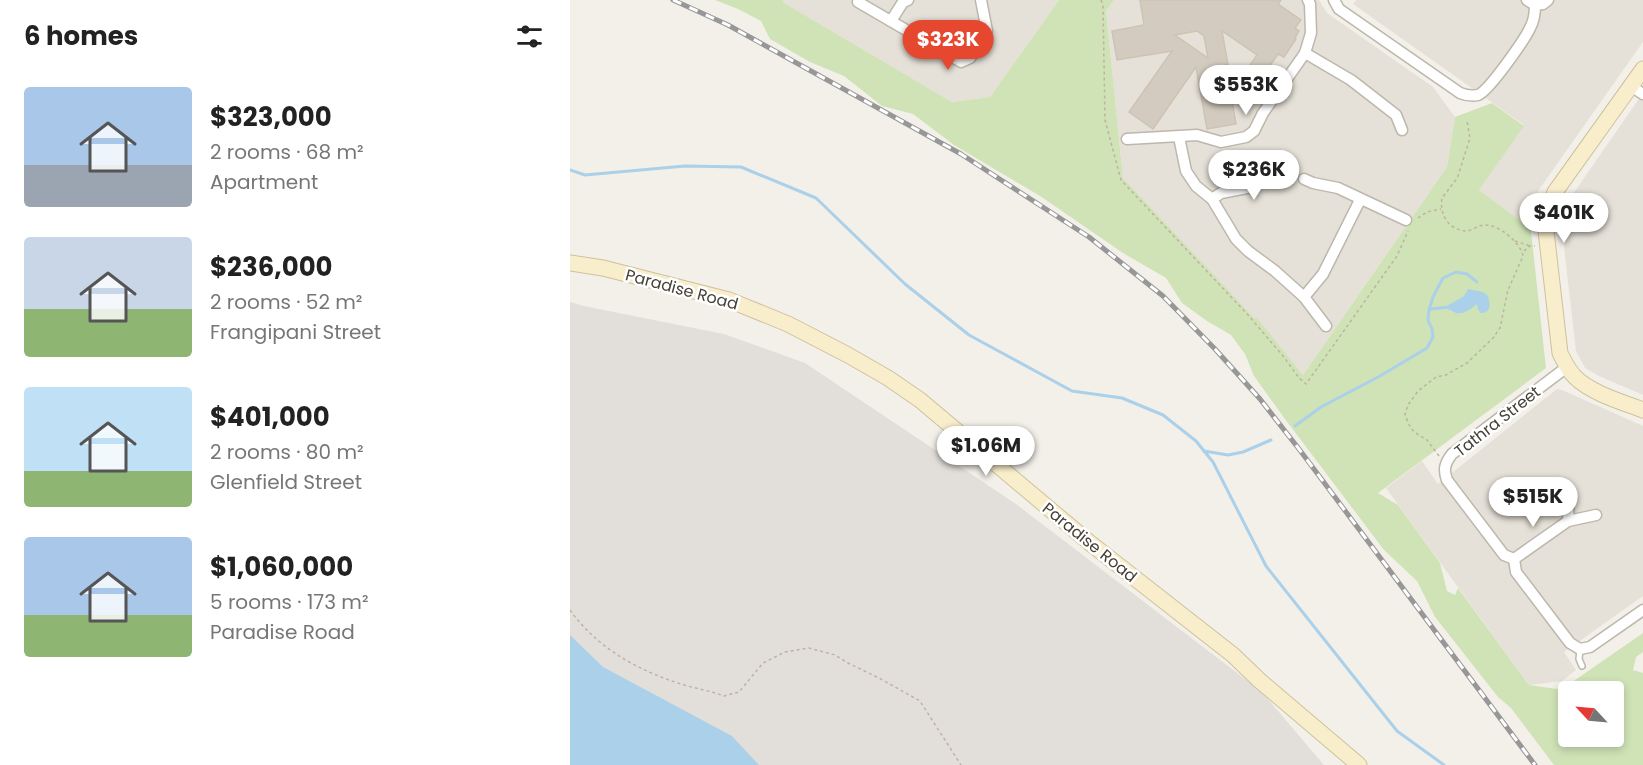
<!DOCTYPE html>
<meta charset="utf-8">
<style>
body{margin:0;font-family:Poppins,sans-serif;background:#f6f6f6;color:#222;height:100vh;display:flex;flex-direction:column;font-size:22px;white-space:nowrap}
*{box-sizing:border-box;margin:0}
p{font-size:20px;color:#767676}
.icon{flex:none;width:33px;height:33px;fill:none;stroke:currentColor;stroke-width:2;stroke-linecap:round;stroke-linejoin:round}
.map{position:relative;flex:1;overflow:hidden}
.drawer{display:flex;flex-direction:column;background:#fff;width:570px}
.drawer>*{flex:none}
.needle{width:39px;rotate:296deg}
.fabs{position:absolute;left:988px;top:681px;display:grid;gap:12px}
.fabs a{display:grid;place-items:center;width:66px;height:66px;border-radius:6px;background:#fff;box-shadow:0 3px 9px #0003;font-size:30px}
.price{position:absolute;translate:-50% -51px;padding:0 14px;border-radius:21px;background:#fff;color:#222;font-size:20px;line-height:39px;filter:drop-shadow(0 2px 3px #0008)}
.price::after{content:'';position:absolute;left:50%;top:36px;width:18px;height:14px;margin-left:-9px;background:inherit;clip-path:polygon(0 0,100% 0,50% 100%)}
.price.active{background:#e5482e;color:#fff}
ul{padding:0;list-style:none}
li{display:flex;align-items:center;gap:18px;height:150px;padding:0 24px}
li span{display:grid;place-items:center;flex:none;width:168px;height:120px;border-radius:6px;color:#555}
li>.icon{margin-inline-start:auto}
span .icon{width:72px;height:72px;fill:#fffc;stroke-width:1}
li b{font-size:26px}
h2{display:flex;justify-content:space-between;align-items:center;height:72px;padding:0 24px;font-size:26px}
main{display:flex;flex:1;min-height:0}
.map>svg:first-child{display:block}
.residential{fill:#e6e1d8}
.industrial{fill:#e2dfda}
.green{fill:#cfe3b6;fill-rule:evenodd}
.water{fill:#abd0e9}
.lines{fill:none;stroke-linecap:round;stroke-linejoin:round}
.stream{stroke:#abd0e9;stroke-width:3}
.building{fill:#d3cbbf;stroke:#cdc3b3;stroke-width:1.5;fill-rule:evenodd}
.lane-casing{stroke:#bdb7ac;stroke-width:8}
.street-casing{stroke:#bdb7ac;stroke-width:13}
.secondary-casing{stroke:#cec19d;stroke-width:17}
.path{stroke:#beb39f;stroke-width:1.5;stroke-dasharray:3 3;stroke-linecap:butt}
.lane{stroke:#fff;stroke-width:5}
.street{stroke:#fff;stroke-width:10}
.secondary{stroke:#f9eecc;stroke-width:15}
.rail-casing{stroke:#979797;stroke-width:5}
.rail{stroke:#fff;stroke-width:3;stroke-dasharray:9;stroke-linecap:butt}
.labels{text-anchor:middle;stroke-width:5;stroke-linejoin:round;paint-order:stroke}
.street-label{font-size:16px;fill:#464038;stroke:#fff}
</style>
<main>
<section class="drawer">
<h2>6 homes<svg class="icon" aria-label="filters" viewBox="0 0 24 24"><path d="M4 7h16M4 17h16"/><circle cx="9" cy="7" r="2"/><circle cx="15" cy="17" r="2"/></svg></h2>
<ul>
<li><span style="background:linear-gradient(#a9c7e8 65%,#9aa5b1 0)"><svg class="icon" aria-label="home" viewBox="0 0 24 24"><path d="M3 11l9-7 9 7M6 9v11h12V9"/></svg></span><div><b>$323,000</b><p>2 rooms · 68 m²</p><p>Apartment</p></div></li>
<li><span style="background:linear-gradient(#c9d6e8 60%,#8fb573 0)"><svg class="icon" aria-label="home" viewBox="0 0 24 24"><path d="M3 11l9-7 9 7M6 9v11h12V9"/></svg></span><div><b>$236,000</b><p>2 rooms · 52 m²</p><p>Frangipani Street</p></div></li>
<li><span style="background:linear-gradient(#bfe0f5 70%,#8fb573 0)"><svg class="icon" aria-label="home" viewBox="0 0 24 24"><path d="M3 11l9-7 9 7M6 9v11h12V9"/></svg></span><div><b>$401,000</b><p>2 rooms · 80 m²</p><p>Glenfield Street</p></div></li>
<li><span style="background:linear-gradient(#a9c7e8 65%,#8fb573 0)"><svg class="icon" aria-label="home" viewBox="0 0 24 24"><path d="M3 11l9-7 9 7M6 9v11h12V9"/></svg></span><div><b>$1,060,000</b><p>5 rooms · 173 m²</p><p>Paradise Road</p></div></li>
</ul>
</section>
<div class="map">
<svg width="1073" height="765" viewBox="0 0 1073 765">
<rect width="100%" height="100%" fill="#f3f0e9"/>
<g class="residential">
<path d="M207,0h282l-69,97 -38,5z"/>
<path d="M544,0h205l8,13 106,74 22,30 -8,50 -144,208 -46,-56 -2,1 -132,-142 -17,-167z"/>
<path d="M786,0h287v42l-105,149 -8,31 -9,-1 -42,-31 45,-65 -171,-121z"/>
<path d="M1073,93v302l-44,-19 -14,-8 -9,-17 -14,-121v-12l4,-14z"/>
<path d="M987,389l5,1 81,36v170l-79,56 12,18 -14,11 -33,4 -143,-197 36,-27 16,23z"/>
</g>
<path class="industrial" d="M0,302l14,4 140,28 81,29 211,141 246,188 62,73h-754z"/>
<path class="green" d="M145,0h68l-1,2 170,100 38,-5 69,-97h55l-8,11 17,167 132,141 2,-1 46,57 144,-208 8,-50 37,-14 32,23 -45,64 42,31 9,1 16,146 -168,125 20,12 42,58 7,28 8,4 3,-7 71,97 28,4 11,-4 75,-52v19l-7,5 -3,13 10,3v92h-89l-43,-57 -13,-11 -63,-80 -18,-36 -33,-31 -99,-131 -31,-43 -9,-22 -14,-19 -24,-14 -25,-18 -16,-25 -43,-25 -83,-57 -86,-51 -41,-31 -31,-8 -38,-30 -34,-14 -40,-23 -9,-18 -23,-12zM999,692h45v44h-45z"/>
<g class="water">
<path d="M898,289l15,3 5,4c2,7 4,17 -7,17l-3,-3 -1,-6c-5,4 -13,11 -21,9 -3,-1 -5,-3 -8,-4l-1,-3 17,-10z"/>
<path d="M0,635l33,32 129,69 27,29h-189z"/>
</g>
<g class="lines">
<g class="stream">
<path d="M0,170l15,5 100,-9 56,1 75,31 89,86 64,51 103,56 50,7 41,17 33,26 17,21 53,104 131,165 47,34"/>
<path d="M860,309l20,-2"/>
<path d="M725,426l26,-19 59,-31 47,-28 6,-11 -1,-8 -4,-9 1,-10 4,-13 10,-19 13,-6 11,2 10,8"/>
<path d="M634,451l24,4 15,-3 28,-12"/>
</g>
</g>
<path class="building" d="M570,0h141l-3,4 23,16 -6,8 4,3 -4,7 1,1 -12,18 -6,-3 -14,20 -14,-9 7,-10 -35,-24 6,34h-2l10,59 -29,5 -11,-62 -43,62 -24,-17 43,-61 -55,9 -5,-29 32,-6zM627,31l7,5 4,22 -33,-23z"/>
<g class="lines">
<g class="lane-casing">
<path id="lane" d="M1010,649l-1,10 3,7"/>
</g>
<g class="street-casing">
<g id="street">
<path d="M764,0l5,9 121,84c5,2 13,3 18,2 11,-4 47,-56 52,-67 4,-7 5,-15 5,-23l-8,-5"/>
<path d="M288,2l103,60 9,-4 17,-27 -6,-31"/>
<path d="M965,5l8,-1 5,-4"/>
<path d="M321,21l12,-19 5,-2"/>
<path d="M735,53l46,27 45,35 6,15"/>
<path d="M1061,86l12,8"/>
<path d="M609,137l7,34 10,15 16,13 24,40 12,12 27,20 29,26 22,29"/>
<path d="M557,139l70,-4 24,7 25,-5 8,-6 9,-18 42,-60 6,-20 -1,-29 -2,-4"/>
<path d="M734,179l9,4 25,5 68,32"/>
<path d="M642,199l9,-6 31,-6 23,-18"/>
<path d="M734,297l19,-23 37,-74"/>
<path d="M997,367l-115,87c-7,9 -9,15 -5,26l57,75 10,4 2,13 54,71 10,6 10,-2 53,-37"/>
<path d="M999,491l-1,30 28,-6"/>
<path d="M944,559l54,-38"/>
</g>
</g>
<g class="secondary-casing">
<g id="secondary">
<path d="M1073,69l-88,123c-6,14 -9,25 -9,39l14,122c4,8 8,17 15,24 16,16 47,25 68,33"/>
<path d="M0,263l33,5 126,32 59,24 60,31 40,23 32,22 170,143 143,112 26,25 100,85"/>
</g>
</g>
<g class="path">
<path d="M531,0l2,5 2,115 16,60 128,136 34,40 16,22 7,6 91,-128 11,-25"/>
<path d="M848,218l9,-6 14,-3"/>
<path d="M945,241l15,5"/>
<path d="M954,251l6,-5h5"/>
<path d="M869,456l-12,-16 -13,-8 -6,-9 -3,-9 3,-9 10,-14 18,-14 10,-2 21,-12 26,-25 7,-10 8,-38 15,-34c-2,-13 -25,-32 -38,-31 -7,0 -12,5 -18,6 -18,0 -28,-17 -25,-33l13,-17 3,-5 12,-38 -3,-17"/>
<path d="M0,610c28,39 69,61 114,75 14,4 27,6 40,11l15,-4 24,-29 22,-11 24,-4 26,7 13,8 31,15 41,23 41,64"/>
</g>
<use href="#lane" class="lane"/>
<use href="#street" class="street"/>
<use href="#secondary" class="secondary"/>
<g class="rail-casing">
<path id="rail" d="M103,0l55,25 233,129 128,83 74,59 52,53 45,50 39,50 236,316"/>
</g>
<use href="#rail" class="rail"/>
</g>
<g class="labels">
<g class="street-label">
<text transform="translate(112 289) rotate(15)" y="6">Paradise Road</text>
<text transform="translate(927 421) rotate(-38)" y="6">Tathra Street</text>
<text transform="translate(520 542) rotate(39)" y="6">Paradise Road</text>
</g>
</g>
</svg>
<div class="fabs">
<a><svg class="needle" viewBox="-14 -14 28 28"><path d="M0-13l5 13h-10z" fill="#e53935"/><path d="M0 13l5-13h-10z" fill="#767676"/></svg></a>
</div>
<b class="price active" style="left:378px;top:71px">$323K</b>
<b class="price" style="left:676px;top:116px">$553K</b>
<b class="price" style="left:684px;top:201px">$236K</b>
<b class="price" style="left:994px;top:244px">$401K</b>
<b class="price" style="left:416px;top:477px">$1.06M</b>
<b class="price" style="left:963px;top:528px">$515K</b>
</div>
</main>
